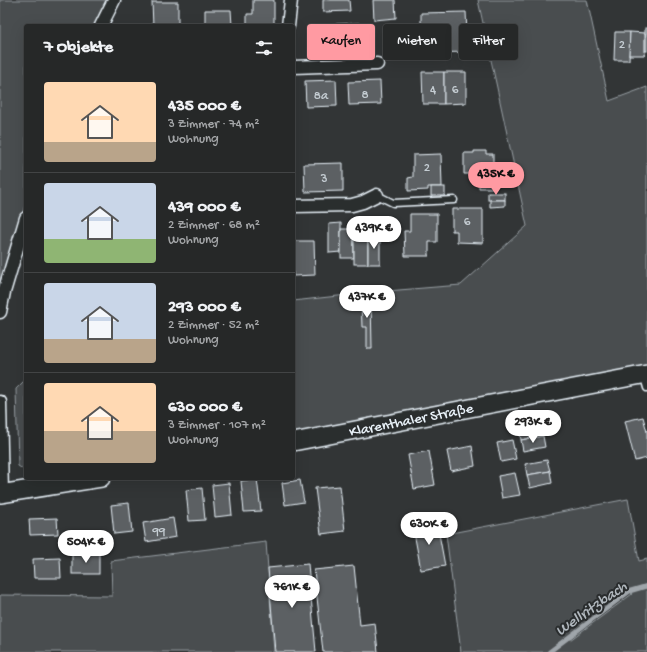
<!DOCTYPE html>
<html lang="de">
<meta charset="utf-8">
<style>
body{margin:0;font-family:"Gochi Hand",sans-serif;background:#323434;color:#f1f3f6;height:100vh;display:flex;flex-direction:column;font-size:15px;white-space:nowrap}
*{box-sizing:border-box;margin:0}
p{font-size:13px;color:#a4a6a8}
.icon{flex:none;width:22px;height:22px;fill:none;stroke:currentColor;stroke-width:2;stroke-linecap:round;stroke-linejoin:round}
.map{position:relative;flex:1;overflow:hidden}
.panel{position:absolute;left:24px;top:24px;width:271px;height:456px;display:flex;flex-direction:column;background:#262828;border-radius:4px;box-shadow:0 4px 16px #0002,0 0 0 1px #424445}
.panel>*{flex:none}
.top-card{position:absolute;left:307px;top:24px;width:280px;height:36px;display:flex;gap:8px}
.price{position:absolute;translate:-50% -34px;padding:0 9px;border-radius:14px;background:#fff;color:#222;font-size:13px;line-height:26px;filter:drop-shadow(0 1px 2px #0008)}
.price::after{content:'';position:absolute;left:50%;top:24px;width:12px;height:9px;margin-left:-6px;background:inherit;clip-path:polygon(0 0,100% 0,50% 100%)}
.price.active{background:#ff9aa2;color:#111}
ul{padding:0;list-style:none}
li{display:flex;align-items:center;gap:12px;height:100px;padding:0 20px}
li+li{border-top:1px solid #424445}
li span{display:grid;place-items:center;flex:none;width:112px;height:80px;border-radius:4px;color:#555}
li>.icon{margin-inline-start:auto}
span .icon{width:48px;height:48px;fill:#fffc;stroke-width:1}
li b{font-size:17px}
h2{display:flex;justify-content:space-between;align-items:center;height:48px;padding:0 20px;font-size:17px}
.chip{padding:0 14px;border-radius:4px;background:#262828;box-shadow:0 4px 16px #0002,0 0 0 1px #424445;font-size:14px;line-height:36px}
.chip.active{background:#ff9aa2;color:#111}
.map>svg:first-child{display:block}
.green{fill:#494d4f;stroke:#989fa4;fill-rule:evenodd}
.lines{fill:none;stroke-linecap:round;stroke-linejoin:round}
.stream{stroke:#9fa5aa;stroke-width:4.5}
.building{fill:#5c6063;stroke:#e8f1f8}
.service-casing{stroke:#e8f1f8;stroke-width:9}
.minor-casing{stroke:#e8f1f8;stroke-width:15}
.secondary-casing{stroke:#e8f1f8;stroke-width:20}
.service{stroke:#2a2d2e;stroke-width:6}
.minor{stroke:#2a2d2e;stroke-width:12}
.secondary{stroke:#2a2d2e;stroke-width:17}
.labels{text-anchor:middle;stroke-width:4;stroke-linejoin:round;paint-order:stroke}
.number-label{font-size:13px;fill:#c5cdd3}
.street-label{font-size:15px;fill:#e8f1f8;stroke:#2a2d2e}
.water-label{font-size:16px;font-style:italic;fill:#b1b8be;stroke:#2a2d2e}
</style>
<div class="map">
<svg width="647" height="652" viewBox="0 0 647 652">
<rect width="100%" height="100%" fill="#323536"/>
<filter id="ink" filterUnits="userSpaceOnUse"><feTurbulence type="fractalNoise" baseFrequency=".025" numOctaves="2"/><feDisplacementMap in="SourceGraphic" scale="8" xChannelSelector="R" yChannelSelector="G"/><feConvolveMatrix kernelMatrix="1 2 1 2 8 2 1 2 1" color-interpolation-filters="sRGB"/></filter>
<g filter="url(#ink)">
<g class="green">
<path d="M0,0h106l-13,26h-67v175l-26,90z"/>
<path d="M478,0h109l22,101 38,-14v279l-163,30 -191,37v-132l81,-9 87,-7 66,-59z"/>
<path d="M26,379v92l-8,-5 -2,-77z"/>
<path d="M628,499l11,62 8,-2v93h-186l-15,-118zM628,589l4,5 -62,46 -1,-3z"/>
<path d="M266,542l8,110h-274v-57l112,1 -1,-35z"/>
</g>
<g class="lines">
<path class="stream" d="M549,652l81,-61 17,-5"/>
</g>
<g class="building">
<path d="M253,0h21v26h-27v-12h6z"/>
<path d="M323,0h26l1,11 -27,1z"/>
<path d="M373,0h22l1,18 -22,2z"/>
<path d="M152,2h26v24h-25z"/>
<path d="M205,10h26l1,16h-27z"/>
<path d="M466,12l1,22h2l1,18 -52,1 -1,-20h4v-20z"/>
<path d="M359,23v23l-18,1v3l-25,1v-22l20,-1v-4z"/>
<rect x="645" y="28" width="2" height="23"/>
<path d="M615,32h15l-1,28h-15z"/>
<path d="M630,32l15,1v22h-16z"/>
<path d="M422,72h22v32h-21z"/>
<path d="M444,72h22v31l-22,1z"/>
<path d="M336,80l1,26 -31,1 -1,-26z"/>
<path d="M380,81l1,23 -32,1 -1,-23z"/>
<path d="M474,151h12v3h7v34h-14v-17h-5v3h-10v-21h10z"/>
<path d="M441,154l1,33h-14v3l-20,1v-13l5,-1v-22z"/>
<path d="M343,163v28l-38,1 -1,-28z"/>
<rect x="431" y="187" width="14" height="9"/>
<rect x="488" y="193" width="17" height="7"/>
<path d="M490,200h15v6l-15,1z"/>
<path d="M452,209h31v34l-26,-1v-11h-5z"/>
<path d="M410,214h27v28h-8v14h-24l-1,-25h6z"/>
<path d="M341,223v29l-12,1v-29z"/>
<rect x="341" y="229" width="13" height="29"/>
<rect x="354" y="236" width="14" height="28"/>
<rect x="368" y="236" width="12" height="28"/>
<path d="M293,241h21l1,34 -22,1z"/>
<path d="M361,298h10l1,51h-5v-22h-5z"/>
<path d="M643,417l4,15v26l-12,3 -10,-40z"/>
<path d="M541,425l2,11 -22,4 -2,-12z"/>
<path d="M543,436l2,11 -22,4 -2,-11z"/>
<path d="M512,440l4,19 -15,3 -4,-19z"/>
<path d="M472,446l3,20 -24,5 -4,-20z"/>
<path d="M429,451l6,34 -21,4 -6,-34z"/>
<path d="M547,460l3,11 -23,4 -2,-11z"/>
<path d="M550,471l2,12 -22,5 -3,-13z"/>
<path d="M515,473l5,22 -18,3 -4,-22z"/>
<path d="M257,479l4,32 -17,1 -3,-31z"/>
<path d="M300,480l4,22 -19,3 -3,-22z"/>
<path d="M229,483l3,32 -17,2 -3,-32z"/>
<path d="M340,486l5,45 -24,3 -6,-46z"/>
<path d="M202,488l3,32 -16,1 -3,-31z"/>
<path d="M129,503l3,29 -18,2 -3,-29z"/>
<path d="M57,518l1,16 -28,1 -1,-16z"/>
<path d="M173,518l3,19 -30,5 -3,-19z"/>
<path d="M437,523l8,43 -24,4 -8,-43z"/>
<rect x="72" y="531" width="18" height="23"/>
<rect x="72" y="554" width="27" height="20"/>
<path d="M60,558l1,20h-27l-1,-19z"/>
<path d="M308,564l8,88h-41l-7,-84z"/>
<path d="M354,566l6,59 15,-2 3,29h-55l-9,-82z"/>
</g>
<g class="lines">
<g class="service-casing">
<g id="service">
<path d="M377,195l16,8 61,-3"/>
<path d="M644,377l3,11"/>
</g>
</g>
<g class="minor-casing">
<g id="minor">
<path d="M101,26l13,-26"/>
<path d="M288,26l3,-26"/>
<path d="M293,67l84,-3"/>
<path d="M293,206l59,-1 11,-3 14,-7"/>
<path d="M0,312l4,-20 22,-74"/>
<path d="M0,402l2,92"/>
</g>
</g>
<g class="secondary-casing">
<g id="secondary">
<path d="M293,442l354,-68"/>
<path d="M0,494l101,-16"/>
</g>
</g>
<use href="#service" class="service"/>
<use href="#minor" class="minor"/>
<use href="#secondary" class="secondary"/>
</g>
</g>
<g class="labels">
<g class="number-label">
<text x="622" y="48">2</text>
<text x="433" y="93">4</text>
<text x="455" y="93">6</text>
<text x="365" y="98">8</text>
<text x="321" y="99">8a</text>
<text x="427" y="171">2</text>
<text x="324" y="182">3</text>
<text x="467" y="225">6</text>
<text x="159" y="535">99</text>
</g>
<g class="street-label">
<text transform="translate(411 419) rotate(-11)" y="5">Klarenthaler Straße</text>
</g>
<g class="water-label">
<text transform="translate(590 607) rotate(-35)" y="6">Wellritzbach</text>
</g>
</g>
</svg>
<b class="price active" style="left:496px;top:196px">435K €</b>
<b class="price" style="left:374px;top:250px">439K €</b>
<b class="price" style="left:367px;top:319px">437K €</b>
<b class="price" style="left:533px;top:444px">293K €</b>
<b class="price" style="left:429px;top:546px">630K €</b>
<b class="price" style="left:86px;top:564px">504K €</b>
<b class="price" style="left:292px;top:609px">761K €</b>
<div class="top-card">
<a class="chip active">Kaufen</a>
<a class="chip">Mieten</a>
<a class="chip">Filter</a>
</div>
<section class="panel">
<h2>7 Objekte<svg class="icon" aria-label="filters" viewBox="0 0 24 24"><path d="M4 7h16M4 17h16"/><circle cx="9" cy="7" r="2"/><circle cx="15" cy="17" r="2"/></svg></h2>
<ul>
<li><span style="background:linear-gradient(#ffd9b3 75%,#b9a48a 0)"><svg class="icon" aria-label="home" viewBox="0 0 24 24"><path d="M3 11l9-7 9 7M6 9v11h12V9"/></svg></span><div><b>435 000 €</b><p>3 Zimmer · 74 m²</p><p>Wohnung</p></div></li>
<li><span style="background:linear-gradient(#c9d6e8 70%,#8fb573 0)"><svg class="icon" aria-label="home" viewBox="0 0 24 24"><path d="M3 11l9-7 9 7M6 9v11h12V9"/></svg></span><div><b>439 000 €</b><p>2 Zimmer · 68 m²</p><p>Wohnung</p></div></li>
<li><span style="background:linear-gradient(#c9d6e8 70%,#b9a48a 0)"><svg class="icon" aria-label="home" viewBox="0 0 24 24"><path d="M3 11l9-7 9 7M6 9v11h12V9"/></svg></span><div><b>293 000 €</b><p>2 Zimmer · 52 m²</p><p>Wohnung</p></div></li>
<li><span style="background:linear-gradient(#ffd9b3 60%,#b9a48a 0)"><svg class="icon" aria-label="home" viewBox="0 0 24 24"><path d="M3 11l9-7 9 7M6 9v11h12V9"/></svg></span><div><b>630 000 €</b><p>3 Zimmer · 107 m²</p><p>Wohnung</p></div></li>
</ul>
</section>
</div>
